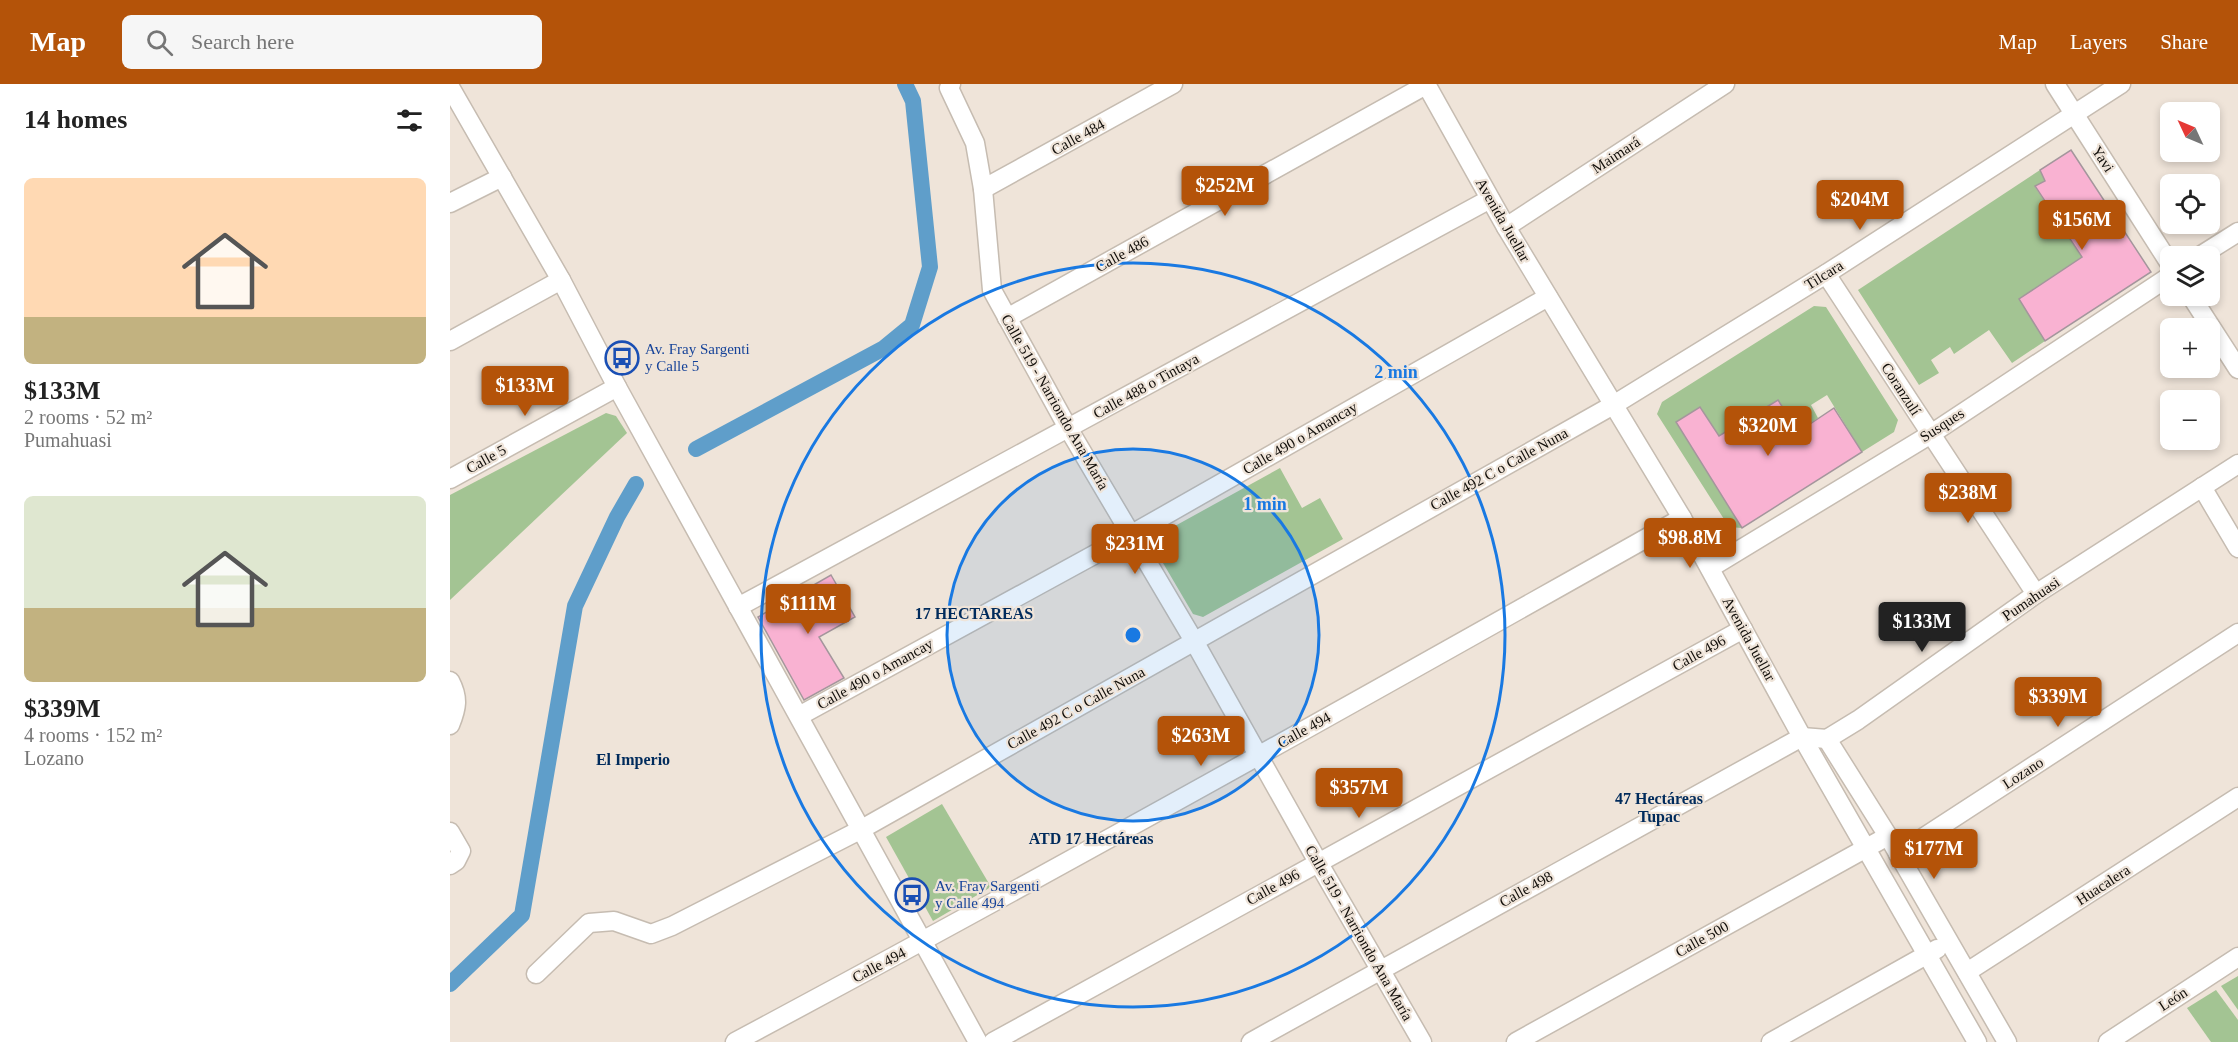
<!DOCTYPE html>
<meta charset="utf-8">
<style>
body{margin:0;font-family:"Times New Roman",serif;background:#f6f6f6;color:#222;height:100vh;display:flex;flex-direction:column;font-size:22px;white-space:nowrap}
*{box-sizing:border-box;margin:0}
p{font-size:20px;color:#767676}
.icon{flex:none;width:33px;height:33px;fill:none;stroke:currentColor;stroke-width:2;stroke-linecap:round;stroke-linejoin:round}
.map{position:relative;flex:1;overflow:hidden}
.side{display:flex;flex-direction:column;background:#fff;width:450px}
.side>*{flex:none}
.needle{width:39px;rotate:314deg}
.buttons{position:absolute;left:1710px;top:18px;display:grid;gap:12px}
.buttons a{display:grid;place-items:center;width:60px;height:60px;border-radius:9px;background:#fff;box-shadow:0 3px 9px #0003;font-size:30px}
.price{position:absolute;translate:-50% -51px;padding:0 14px;border-radius:6px;background:#b45309;color:#fff;font-size:20px;line-height:39px;filter:drop-shadow(0 2px 3px #0008)}
.price::after{content:'';position:absolute;left:50%;top:36px;width:18px;height:14px;margin-left:-9px;background:inherit;clip-path:polygon(0 0,100% 0,50% 100%)}
.price.selected{background:#222;color:#fff}
ul{padding:0;list-style:none}
li{display:grid;align-content:center;gap:12px;height:318px;padding:0 24px}
li span{display:grid;place-items:center;height:186px;border-radius:9px;color:#555}
li>.icon{margin-inline-start:auto}
span .icon{width:108px;height:108px;fill:#fffc;stroke-width:1}
li b{font-size:26px}
h2{display:flex;justify-content:space-between;align-items:center;height:72px;padding:0 24px;font-size:26px}
header{display:flex;align-items:center;gap:36px;box-sizing:border-box;height:84px;padding:0 30px;background:#b45309;color:#fff}
header strong{font-size:28px}
nav{display:flex;gap:33px;margin-inline-start:auto;font-size:21px}
.search{width:420px;height:54px;background:#f6f6f6;display:flex;align-items:center;gap:15px;box-sizing:border-box;padding:0 21px;border-radius:9px;color:#767676;font-size:22px}
main{display:flex;flex:1;min-height:0}
.map>svg:first-child{display:block}
.green{fill:#a3c493}
.lines{fill:none;stroke-linecap:round;stroke-linejoin:round}
.canal{stroke:#5f9eca;stroke-width:16}
.building{fill:#f9b2d2;stroke:#a4969c;stroke-width:1.5}
.minor-casing{stroke:#c6bcb1;stroke-width:21}
.minor{stroke:#fff;stroke-width:18}
.ring{fill:none;stroke:#1979e2;stroke-width:3}
.labels{text-anchor:middle;stroke-width:4.5;stroke-linejoin:round;paint-order:stroke}
.street-label{font-size:15px;fill:#110e0a;stroke:#efe4d9}
.transit-label{font-size:15px;fill:#164399;stroke:#efe4d9;text-anchor:start}
.neighbourhood-label{font-size:16px;font-weight:bold;fill:#002b5c;stroke:#efe4d9}
.centre{fill:#1979e2;stroke:#efe4d9;stroke-width:3}
.ring-label{font-size:18px;text-anchor:middle;font-weight:bold;fill:#1979e2;stroke:#efe4d9;stroke-width:4.5;stroke-linejoin:round;paint-order:stroke}
</style>
<header>
<strong>Map</strong>
<div class="search"><svg class="icon" aria-label="search" viewBox="0 0 24 24"><circle cx="10" cy="10" r="6"/><path d="M15 15l6 6"/></svg>Search here</div>
<nav><a>Map</a><a>Layers</a><a>Share</a></nav>
</header>
<main>
<section class="side">
<h2>14 homes<svg class="icon" aria-label="filters" viewBox="0 0 24 24"><path d="M4 7h16M4 17h16"/><circle cx="9" cy="7" r="2"/><circle cx="15" cy="17" r="2"/></svg></h2>
<ul>
<li><span style="background:linear-gradient(#ffd9b3 75%,#c2b280 0)"><svg class="icon" aria-label="home" viewBox="0 0 24 24"><path d="M3 11l9-7 9 7M6 9v11h12V9"/></svg></span><div><b>$133M</b><p>2 rooms · 52 m²</p><p>Pumahuasi</p></div></li>
<li><span style="background:linear-gradient(#dfe7d0 60%,#c2b280 0)"><svg class="icon" aria-label="home" viewBox="0 0 24 24"><path d="M3 11l9-7 9 7M6 9v11h12V9"/></svg></span><div><b>$339M</b><p>4 rooms · 152 m²</p><p>Lozano</p></div></li>
</ul>
</section>
<div class="map">
<svg width="1788" height="958" viewBox="0 0 1788 958">
<rect width="100%" height="100%" fill="#efe4d9"/>
<g class="green">
<path d="M1590,86l5,11 -10,6 47,70 -37,84 -33,22 -23,-33 -35,24 -4,-7 -19,13 8,13 -20,12 -61,-95z"/>
<path d="M1364,222l12,1 72,113 -4,12 -32,20 -35,-57 -16,10 7,13 -19,13 -21,-31 -59,36 -19,-29 -24,15 66,106 -13,-1 -72,-113 5,-12z"/>
<path d="M156,329l10,3 11,17 -177,167v-105z"/>
<path d="M830,384l22,40 18,-10 23,41 -140,78 -10,-3 -40,-68 2,-9z"/>
<path d="M492,720l49,83 -58,34 -47,-84z"/>
<path d="M1788,892v34l-17,-24z"/>
<path d="M1766,906l22,30v22h-27l-24,-34z"/>
</g>
<g class="lines">
<g class="canal">
<path d="M246,365l188,-101 28,-23 18,-58 -17,-166 -8,-17"/>
<path d="M0,900l72,-69 53,-309 42,-89 19,-33"/>
</g>
</g>
<g class="building">
<path d="M1621,66l80,122 -106,69 -26,-42 63,-42 -47,-71 10,-5 -5,-11z"/>
<path d="M1328,316l20,32 36,-24 28,44 -120,76 -66,-106 24,-15 19,29z"/>
<path d="M381,491l24,42 -36,20 25,41 -40,22 -46,-83z"/>
</g>
<g class="lines">
<g class="minor-casing">
<g id="minor">
<path d="M501,0l-2,4 26,55 8,46 9,101 76,138 126,213 124,221 104,180"/>
<path d="M976,0l80,143 176,291 120,219 175,305"/>
<path d="M1605,0l115,180"/>
<path d="M0,3l111,193 56,107 361,655"/>
<path d="M533,105l190,-105"/>
<path d="M0,119l52,-26"/>
<path d="M1056,143l219,-143"/>
<path d="M1750,172l38,-24"/>
<path d="M1376,190l210,320"/>
<path d="M1741,212l47,73"/>
<path d="M557,234l419,-233"/>
<path d="M0,257l111,-61"/>
<path d="M0,395l167,-92"/>
<path d="M1752,403l36,61"/>
<path d="M1260,484l221,-134 239,-158"/>
<path d="M288,523l752,-408"/>
<path d="M0,597c9,17 7,27 0,44"/>
<path d="M349,632l333,-182 416,-237"/>
<path d="M1377,655l31,-19 178,-126 202,-130"/>
<path d="M1377,655l61,97 119,206"/>
<path d="M0,748l11,19 -5,10 -6,4"/>
<path d="M1448,770l340,-221"/>
<path d="M1517,888l271,-175"/>
<path d="M86,890l53,-51 25,-2 37,13 21,-8 188,-96 755,-426 211,-130 295,-190"/>
<path d="M285,958c318,-170 633,-347 947,-524"/>
<path d="M543,958l750,-413"/>
<path d="M801,958l551,-305 25,2"/>
<path d="M1066,958l372,-206"/>
<path d="M1321,958l166,-93"/>
<path d="M1658,958l130,-85"/>
</g>
</g>
<use href="#minor" class="minor"/>
</g>
<circle cx="683" cy="551" r="186" fill="#1979e2" fill-opacity=".12"/>
<g class="ring">
<circle cx="683" cy="551" r="186"/>
<circle cx="683" cy="551" r="372"/>
</g>
<defs>
<g id="bus-ring" transform="scale(1.725)"><circle r="9.5" fill="#efe4d9" stroke="#1a4fb4" stroke-width="1.5"/><path d="M-5-6H5V4H4V6H2V4H-2V6H-4V4H-5ZM-3.5-4V0h7V-4ZM-3.5 1.2v1.5H-2V1.2ZM2 1.2v1.5H3.5V1.2Z" fill="#1a4fb4"/></g>
</defs>
<g fill-rule="evenodd">
<use href="#bus-ring" x="172" y="274"/>
<use href="#bus-ring" x="462" y="811"/>
</g>
<g class="labels">
<g class="street-label">
<text transform="translate(628 53) rotate(-29)" y="5">Calle 484</text>
<text transform="translate(1166 71) rotate(-33)" y="5">Maimará</text>
<text transform="translate(1653 75) rotate(57)" y="5">Yavi</text>
<text transform="translate(1053 136) rotate(60)" y="5">Avenida Juellar</text>
<text transform="translate(672 170) rotate(-29)" y="5">Calle 486</text>
<text transform="translate(1374 191) rotate(-32)" y="5">Tilcara</text>
<text transform="translate(696 302) rotate(-29)" y="5">Calle 488 o Tintaya</text>
<text transform="translate(1451 305) rotate(57)" y="5">Coranzulí</text>
<text transform="translate(605 318) rotate(60)" y="5">Calle 519 - Narriondo Ana María</text>
<text transform="translate(1492 341) rotate(-33)" y="5">Susques</text>
<text transform="translate(850 354) rotate(-30)" y="5">Calle 490 o Amancay</text>
<text transform="translate(36 375) rotate(-29)" y="5">Calle 5</text>
<text transform="translate(1049 385) rotate(-29)" y="5">Calle 492 C o Calle Nuna</text>
<text transform="translate(1581 515) rotate(-34)" y="5">Pumahuasi</text>
<text transform="translate(1299 555) rotate(61)" y="5">Avenida Juellar</text>
<text transform="translate(1249 569) rotate(-29)" y="5">Calle 496</text>
<text transform="translate(425 590) rotate(-29)" y="5">Calle 490 o Amancay</text>
<text transform="translate(626 624) rotate(-29)" y="5">Calle 492 C o Calle Nuna</text>
<text transform="translate(854 646) rotate(-29)" y="5">Calle 494</text>
<text transform="translate(1573 689) rotate(-33)" y="5">Lozano</text>
<text transform="translate(1653 801) rotate(-33)" y="5">Huacalera</text>
<text transform="translate(823 803) rotate(-29)" y="5">Calle 496</text>
<text transform="translate(1076 805) rotate(-29)" y="5">Calle 498</text>
<text transform="translate(909 849) rotate(60)" y="5">Calle 519 - Narriondo Ana María</text>
<text transform="translate(1252 855) rotate(-29)" y="5">Calle 500</text>
<text transform="translate(429 881) rotate(-28)" y="5">Calle 494</text>
<text transform="translate(1723 915) rotate(-33)" y="5">León</text>
</g>
<g class="transit-label">
<text x="195" y="270">Av. Fray Sargenti<tspan x="195" dy="17">y Calle 5</tspan></text>
<text x="485" y="807">Av. Fray Sargenti<tspan x="485" dy="17">y Calle 494</tspan></text>
</g>
<g class="neighbourhood-label">
<text x="524" y="535">17 HECTAREAS</text>
<text x="183" y="681">El Imperio</text>
<text x="1209" y="720">47 Hectáreas<tspan x="1209" dy="18">Tupac</tspan></text>
<text x="641" y="760">ATD 17 Hectáreas</text>
</g>
</g>
<circle cx="683" cy="551" r="9" class="centre"/>
<g class="ring-label">
<text x="946" y="294">2 min</text>
<text x="815" y="426">1 min</text>
</g>
</svg>
<div class="buttons">
<a><svg class="needle" viewBox="-14 -14 28 28"><path d="M0-13l5 13h-10z" fill="#e53935"/><path d="M0 13l5-13h-10z" fill="#767676"/></svg></a>
<a><svg class="icon" aria-label="locate" viewBox="0 0 24 24"><circle cx="12" cy="12" r="6"/><path d="M12 2v4M12 18v4M2 12h4M18 12h4"/></svg></a>
<a><svg class="icon" aria-label="layers" viewBox="0 0 24 24"><path d="M12 4l9 5-9 5-9-5zM3 14l9 5 9-5"/></svg></a>
<a>+</a>
<a>−</a>
</div>
<b class="price" style="left:775px;top:133px">$252M</b>
<b class="price" style="left:1410px;top:147px">$204M</b>
<b class="price" style="left:1632px;top:167px">$156M</b>
<b class="price" style="left:75px;top:333px">$133M</b>
<b class="price" style="left:1318px;top:373px">$320M</b>
<b class="price" style="left:1518px;top:440px">$238M</b>
<b class="price" style="left:1240px;top:485px">$98.8M</b>
<b class="price" style="left:685px;top:491px">$231M</b>
<b class="price" style="left:358px;top:551px">$111M</b>
<b class="price selected" style="left:1472px;top:569px">$133M</b>
<b class="price" style="left:1608px;top:644px">$339M</b>
<b class="price" style="left:751px;top:683px">$263M</b>
<b class="price" style="left:909px;top:735px">$357M</b>
<b class="price" style="left:1484px;top:796px">$177M</b>
</div>
</main>
